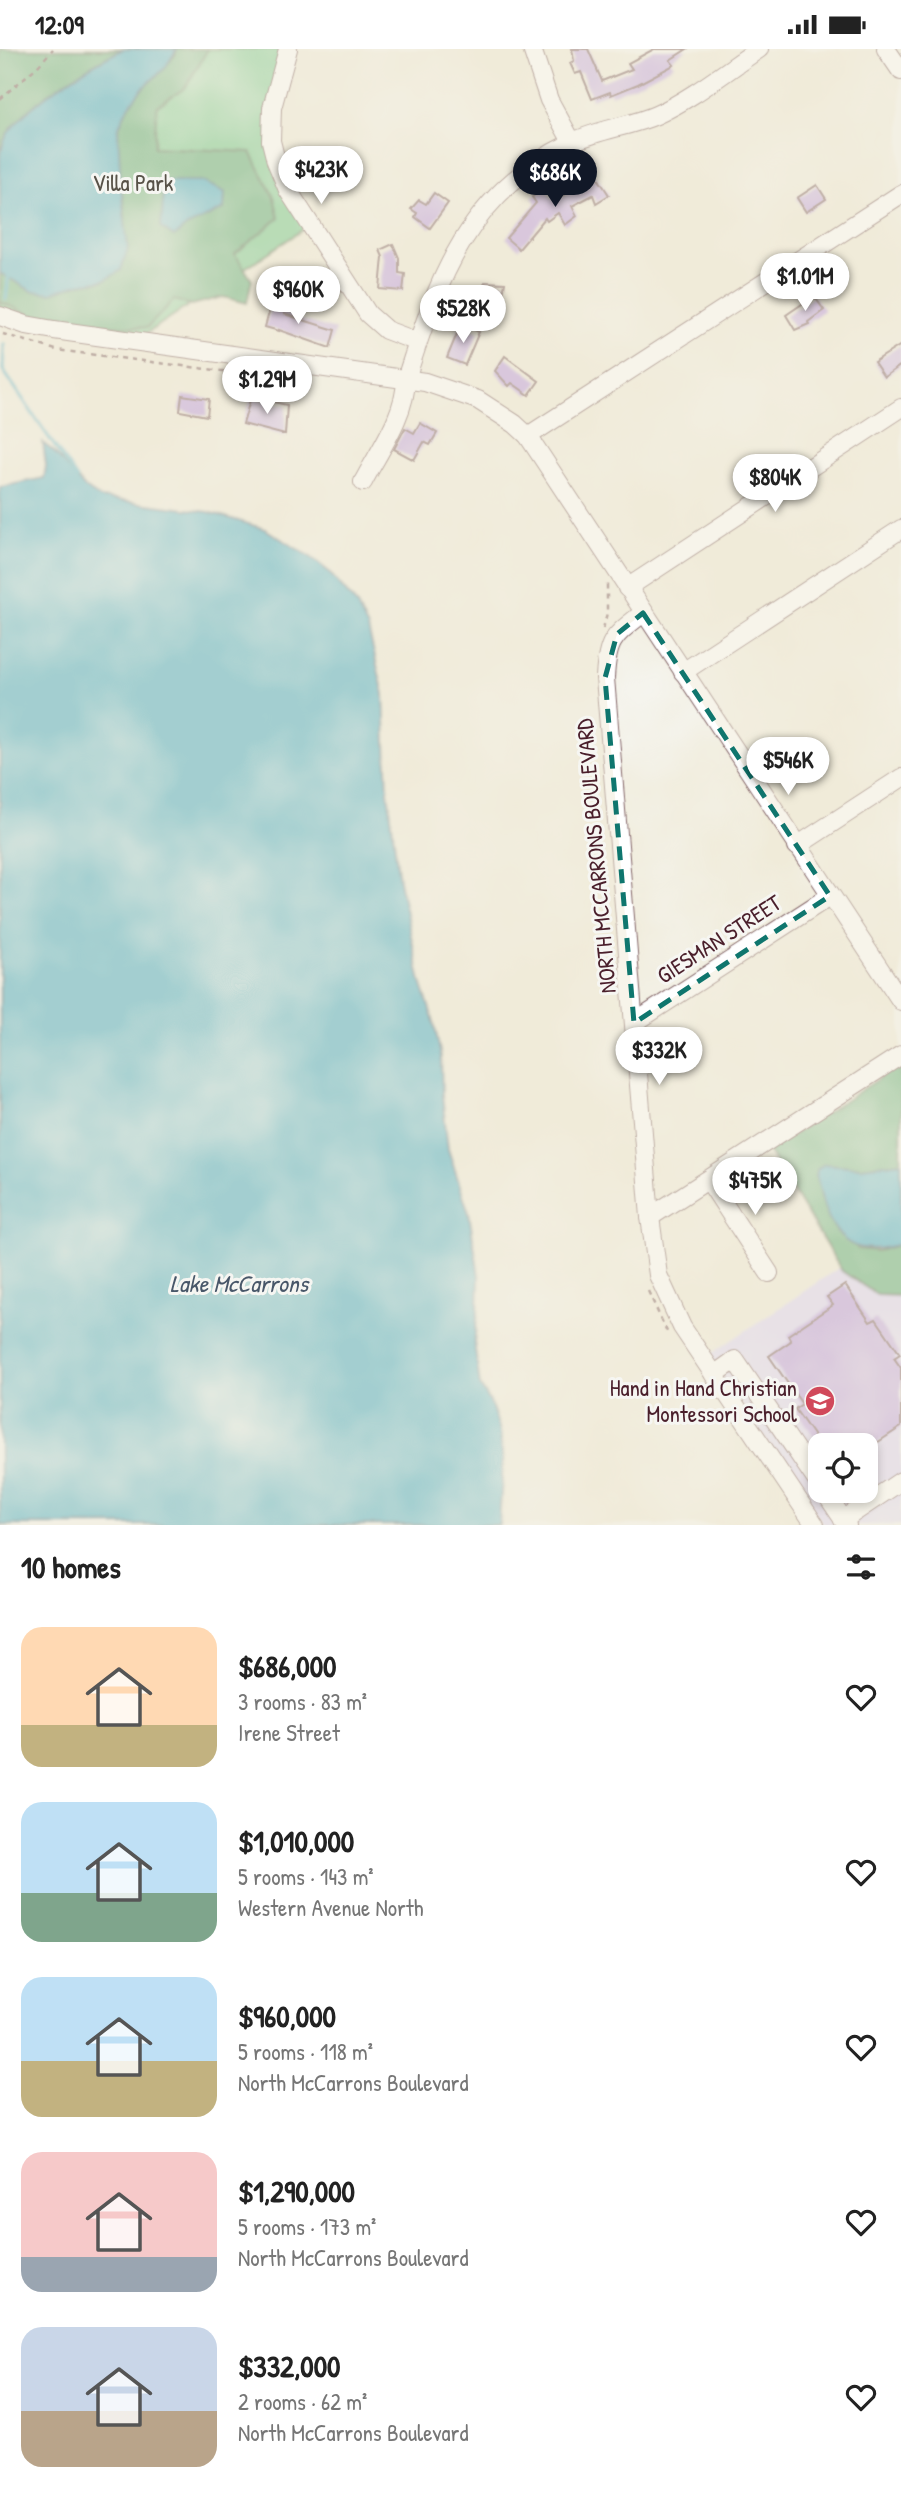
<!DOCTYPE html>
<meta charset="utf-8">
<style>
body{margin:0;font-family:"Patrick Hand",sans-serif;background:#f2f2f2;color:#222;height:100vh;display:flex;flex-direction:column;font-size:26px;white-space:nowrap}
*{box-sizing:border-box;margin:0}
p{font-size:23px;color:#767676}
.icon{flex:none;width:38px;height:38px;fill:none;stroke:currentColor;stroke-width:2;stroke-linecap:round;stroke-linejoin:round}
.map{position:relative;height:1476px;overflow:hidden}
.side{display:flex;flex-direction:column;background:#fff;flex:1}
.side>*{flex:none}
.controls{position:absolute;left:808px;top:1384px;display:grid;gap:14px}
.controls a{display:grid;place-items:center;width:70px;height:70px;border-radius:14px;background:#fff;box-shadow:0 4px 10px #0003;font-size:35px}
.price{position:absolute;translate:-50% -60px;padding:0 16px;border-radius:24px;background:#fff;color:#222;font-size:23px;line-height:46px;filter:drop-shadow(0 2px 4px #0008)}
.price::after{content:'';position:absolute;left:50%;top:42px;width:21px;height:16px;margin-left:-10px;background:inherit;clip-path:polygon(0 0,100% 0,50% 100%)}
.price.selected{background:#111827;color:#fff}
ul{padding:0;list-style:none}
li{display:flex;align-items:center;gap:21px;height:175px;padding:0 21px}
li span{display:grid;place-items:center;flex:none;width:196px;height:140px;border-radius:21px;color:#555}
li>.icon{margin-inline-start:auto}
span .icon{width:84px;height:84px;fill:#fffc;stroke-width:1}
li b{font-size:30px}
h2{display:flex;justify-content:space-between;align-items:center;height:84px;padding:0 21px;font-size:30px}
.status{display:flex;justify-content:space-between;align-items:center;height:49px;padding:0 35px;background:#fff;direction:ltr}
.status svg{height:19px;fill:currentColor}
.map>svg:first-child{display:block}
.built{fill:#ddd5f6;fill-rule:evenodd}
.green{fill:#75c98d;stroke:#60745c;stroke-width:2}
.forest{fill:#60ad78;stroke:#556652;stroke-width:2}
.water{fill:#45acc5;stroke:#486678;stroke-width:2}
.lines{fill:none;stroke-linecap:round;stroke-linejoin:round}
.stream{stroke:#45acc5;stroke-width:3.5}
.building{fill:#bc9ce1}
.minor-casing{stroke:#846668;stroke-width:20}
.path{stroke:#846668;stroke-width:2.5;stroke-dasharray:5 5;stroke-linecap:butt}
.minor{stroke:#fff;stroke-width:18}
.marked{fill:none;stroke:#0f766e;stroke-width:5;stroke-dasharray:14 9;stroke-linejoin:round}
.labels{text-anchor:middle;stroke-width:6;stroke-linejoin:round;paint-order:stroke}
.park-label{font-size:23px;fill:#575248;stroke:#f6f6f2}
.street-label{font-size:23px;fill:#4a1f2b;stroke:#f6f6f2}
.poi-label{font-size:23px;fill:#4a1f2b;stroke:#f6f6f2;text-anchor:end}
.water-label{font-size:24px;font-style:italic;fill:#485769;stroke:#f6f6f2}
</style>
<div class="status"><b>12:09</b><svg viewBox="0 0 49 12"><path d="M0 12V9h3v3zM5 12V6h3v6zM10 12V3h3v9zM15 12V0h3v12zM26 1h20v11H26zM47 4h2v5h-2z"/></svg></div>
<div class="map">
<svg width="901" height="1476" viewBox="0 0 901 1476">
<rect width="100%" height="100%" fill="#f6f6f2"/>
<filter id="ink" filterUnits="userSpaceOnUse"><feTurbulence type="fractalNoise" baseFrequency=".0143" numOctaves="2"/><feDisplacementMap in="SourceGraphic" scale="14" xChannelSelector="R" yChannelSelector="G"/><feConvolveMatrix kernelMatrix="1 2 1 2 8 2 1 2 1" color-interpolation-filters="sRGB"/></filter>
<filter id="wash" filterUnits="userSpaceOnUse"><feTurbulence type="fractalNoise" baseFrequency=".00686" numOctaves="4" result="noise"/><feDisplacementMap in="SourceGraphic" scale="28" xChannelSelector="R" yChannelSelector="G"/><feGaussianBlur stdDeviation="1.57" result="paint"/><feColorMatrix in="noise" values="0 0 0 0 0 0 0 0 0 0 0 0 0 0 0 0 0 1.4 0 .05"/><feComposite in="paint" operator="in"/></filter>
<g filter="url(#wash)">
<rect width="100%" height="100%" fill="#f0ebd9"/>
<path class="built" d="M840,1218l26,12 35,-2v248h-77l-116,-169zM821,1396h45v46h-45z"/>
<path class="green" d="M0,0h288l-17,92 39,84 -175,116 -135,-25z"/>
<g class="forest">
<path d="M0,0h123c-38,19 -90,50 -115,84 -4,6 -6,14 -8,21z"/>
<path d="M177,0h31l-23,39 -28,18 -3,41 97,5 23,45 5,21 -44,36 17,26 -5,23 -24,-6 -31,8 -18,-5 -27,28 -101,-7 -46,-19v-29l32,18 73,-11c6,-16 21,-46 20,-61 -1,-26 -13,-68 -6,-92 9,-30 36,-50 56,-72z"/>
<path d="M901,1015v98l-40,5 -36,-3 -5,22 2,15 36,48 19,2 24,-7v52l-24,-1 -35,-24 -74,-120z"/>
</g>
<g class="water">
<path d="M123,0h54l-12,19 -24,22 -14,19 -9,20 3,57 7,62 -7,22 -16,10 -27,4 -27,9 -19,-2 -32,-18v-119c2,-7 4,-15 8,-21 25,-34 77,-65 115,-84z"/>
<path d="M166,132h35l24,11 -1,17 -38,18 -12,10 -13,-9 2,-28 -2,-16z"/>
<path d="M43,394l11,9 30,35 16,11 109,14 56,17 47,29 16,13 28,33 12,24 16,66 4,97 11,90 22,101 13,40 7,35 1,38 6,54 21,64 10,63 -1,35 -4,31 6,44 10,16 10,29 3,32 -4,62h-499v-1038l44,-9 2,-12z"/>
<path d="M901,1113v82c-42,12 -63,3 -78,-40 -3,-10 -2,-18 -8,-27l2,-7 7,-6 37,3z"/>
</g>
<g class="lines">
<g class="stream">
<path d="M6,250l3,-26"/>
<path d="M4,295l-1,26 74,109"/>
</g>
</g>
<g id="blocks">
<g class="building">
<path d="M572,0h16l14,32 30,-12 -4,-6 26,-14h33l-17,11 4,5 -36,19 -27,11 -1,-3 -18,7 -11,-27 -6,2 -5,-11 4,-2z"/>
<path d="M596,126l13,20 -13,8 -3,-8 -21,11 5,10 -12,9 -7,-12 -11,8 -2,-3 -26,31 -13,-11 30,-35 -4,-6 13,-9 8,10 7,-5 2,3z"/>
<path d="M817,136l9,14 -20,13 -9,-14z"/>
<path d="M434,144l14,10 -18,25 -15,-11 2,-4 -6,-4 8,-9 7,4z"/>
<path d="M393,195l6,14v15l6,1 -2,17 -23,-2 3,-32 -3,-7z"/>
<path d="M485,233l20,1 -4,22h4l-2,12 -33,-3 1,-15 8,1z"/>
<path d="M814,247l10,14 -16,12 1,2 -14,6 -9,-15z"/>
<path d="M273,249l14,5 -3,11 51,16 -5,18 -51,-18v1l-14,-4z"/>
<path d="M461,275l18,8 -14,33 -18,-7z"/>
<path d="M901,296v20l-17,12 -10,-15z"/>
<path d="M505,307l34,25 -10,14 -17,-12 -3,3 -14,-15z"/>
<path d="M182,346l27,4 -2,17 -27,-5z"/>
<path d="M251,348l36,8 -2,30 -42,-11z"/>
<path d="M420,374l17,10 -7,12 -6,-3 -10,18 -20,-11 11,-21 9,5z"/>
<path d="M845,1236l25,37 6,-3 24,35 -6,4 7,10v59l-35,23v-5h-46l-25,-36 7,-5 -33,-48 22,-15 -3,-6 45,-30 -6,-8z"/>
</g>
</g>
</g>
<g filter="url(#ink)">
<use href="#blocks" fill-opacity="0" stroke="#846668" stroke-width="2"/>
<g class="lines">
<g class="minor-casing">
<g id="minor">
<path d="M288,0l-16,59 -1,33 5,20 12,29 80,124 18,16 32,12"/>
<path d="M532,0l17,51 23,42"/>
<path d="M886,0l15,22"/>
<path d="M0,267l26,9 28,5 371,52 53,18 37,24 13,12 373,565"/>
<path d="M528,387l373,-242"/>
<path d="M363,433c16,-31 43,-68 43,-103 32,-101 63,-187 165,-236 27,-14 58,-16 85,-28 37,-17 70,-44 103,-66"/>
<path d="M627,539l274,-180"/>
<path d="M643,564c-29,23 -36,26 -38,65l45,539 8,58 24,52 133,198"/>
<path d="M683,623l218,-143"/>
<path d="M797,797l104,-68"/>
<path d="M634,974l196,-127"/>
<path d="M709,1132l60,92"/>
<path d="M650,1168l251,-162"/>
<path d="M714,1326l21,-15 86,127"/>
<path d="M824,1442l23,34"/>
<path d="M843,1471l58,-39"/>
</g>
</g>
<g class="path">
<path d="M0,50l39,-34 14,-16"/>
<path d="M3,285l53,16 206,26"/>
<path d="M603,580l4,-16v-30"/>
<path d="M648,1242l21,45"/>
</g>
<use href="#minor" class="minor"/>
</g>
</g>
<path d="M0 0H901V1476H0ZM643,564l187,283 -196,127 -29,-345 12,-44z" fill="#f0ebd9" fill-opacity=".55" fill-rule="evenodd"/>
<path class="marked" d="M643,564l187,283 -196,127 -29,-345 12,-44z"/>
<defs>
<g id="school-disc" transform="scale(1.575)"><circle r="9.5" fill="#d1495b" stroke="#f6f6f2"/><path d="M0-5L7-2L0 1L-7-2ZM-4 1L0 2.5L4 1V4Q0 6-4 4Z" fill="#fff"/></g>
</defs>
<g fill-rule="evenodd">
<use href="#school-disc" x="820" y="1352"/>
</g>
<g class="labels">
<g class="park-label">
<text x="133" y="142">Villa Park</text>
</g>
<g class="street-label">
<text transform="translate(596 807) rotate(-95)" y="8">NORTH MCCARRONS BOULEVARD</text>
<text transform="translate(719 890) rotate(-33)" y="8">GIESMAN STREET</text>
</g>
<g class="poi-label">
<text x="797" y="1347">Hand in Hand Christian<tspan x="797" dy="26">Montessori School</tspan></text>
</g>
<g class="water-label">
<text x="239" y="1243">Lake McCarrons</text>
</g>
</g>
</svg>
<div class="controls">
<a><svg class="icon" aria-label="locate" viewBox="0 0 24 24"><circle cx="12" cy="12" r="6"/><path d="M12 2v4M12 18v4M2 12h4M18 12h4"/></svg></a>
</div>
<b class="price" style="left:321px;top:157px">$423K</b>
<b class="price selected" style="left:555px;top:160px">$686K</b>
<b class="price" style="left:805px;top:264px">$1.01M</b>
<b class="price" style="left:298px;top:277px">$960K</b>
<b class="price" style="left:463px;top:296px">$528K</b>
<b class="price" style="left:267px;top:367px">$1.29M</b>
<b class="price" style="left:775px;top:465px">$804K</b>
<b class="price" style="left:788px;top:748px">$546K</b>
<b class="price" style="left:659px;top:1038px">$332K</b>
<b class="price" style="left:755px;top:1168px">$475K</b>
</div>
<section class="side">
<h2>10 homes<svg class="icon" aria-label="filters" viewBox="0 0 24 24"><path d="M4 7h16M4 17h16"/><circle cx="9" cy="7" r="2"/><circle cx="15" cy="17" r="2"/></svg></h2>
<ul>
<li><span style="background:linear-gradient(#ffd9b3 70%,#c2b280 0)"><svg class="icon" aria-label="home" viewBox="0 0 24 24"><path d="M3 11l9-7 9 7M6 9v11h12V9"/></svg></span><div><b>$686,000</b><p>3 rooms · 83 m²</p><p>Irene Street</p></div><svg class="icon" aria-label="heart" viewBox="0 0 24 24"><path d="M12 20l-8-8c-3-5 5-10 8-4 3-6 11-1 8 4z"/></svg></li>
<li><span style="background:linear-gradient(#bfe0f5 65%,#7fa58c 0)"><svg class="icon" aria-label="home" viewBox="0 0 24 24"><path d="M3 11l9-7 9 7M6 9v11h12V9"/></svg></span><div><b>$1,010,000</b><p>5 rooms · 143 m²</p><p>Western Avenue North</p></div><svg class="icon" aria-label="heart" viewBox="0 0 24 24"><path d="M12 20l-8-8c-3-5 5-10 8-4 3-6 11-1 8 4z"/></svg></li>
<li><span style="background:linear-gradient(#bfe0f5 60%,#c2b280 0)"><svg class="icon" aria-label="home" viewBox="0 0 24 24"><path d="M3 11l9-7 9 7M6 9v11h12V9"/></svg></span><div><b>$960,000</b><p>5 rooms · 118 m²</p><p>North McCarrons Boulevard</p></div><svg class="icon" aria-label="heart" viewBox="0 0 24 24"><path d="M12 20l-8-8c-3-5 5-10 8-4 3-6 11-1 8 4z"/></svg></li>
<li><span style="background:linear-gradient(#f6c9c9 75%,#9aa5b1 0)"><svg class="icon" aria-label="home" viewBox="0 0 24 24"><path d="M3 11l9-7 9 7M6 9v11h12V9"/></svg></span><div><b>$1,290,000</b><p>5 rooms · 173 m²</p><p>North McCarrons Boulevard</p></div><svg class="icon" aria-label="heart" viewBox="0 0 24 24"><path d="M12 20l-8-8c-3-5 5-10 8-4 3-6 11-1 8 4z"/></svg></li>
<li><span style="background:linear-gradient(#c9d6e8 60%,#b9a48a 0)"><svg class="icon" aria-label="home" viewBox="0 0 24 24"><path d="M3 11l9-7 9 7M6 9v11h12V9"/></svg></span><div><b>$332,000</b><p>2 rooms · 62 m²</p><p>North McCarrons Boulevard</p></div><svg class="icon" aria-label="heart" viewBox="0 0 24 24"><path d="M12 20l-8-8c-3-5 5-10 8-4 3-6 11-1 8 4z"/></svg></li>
</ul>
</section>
